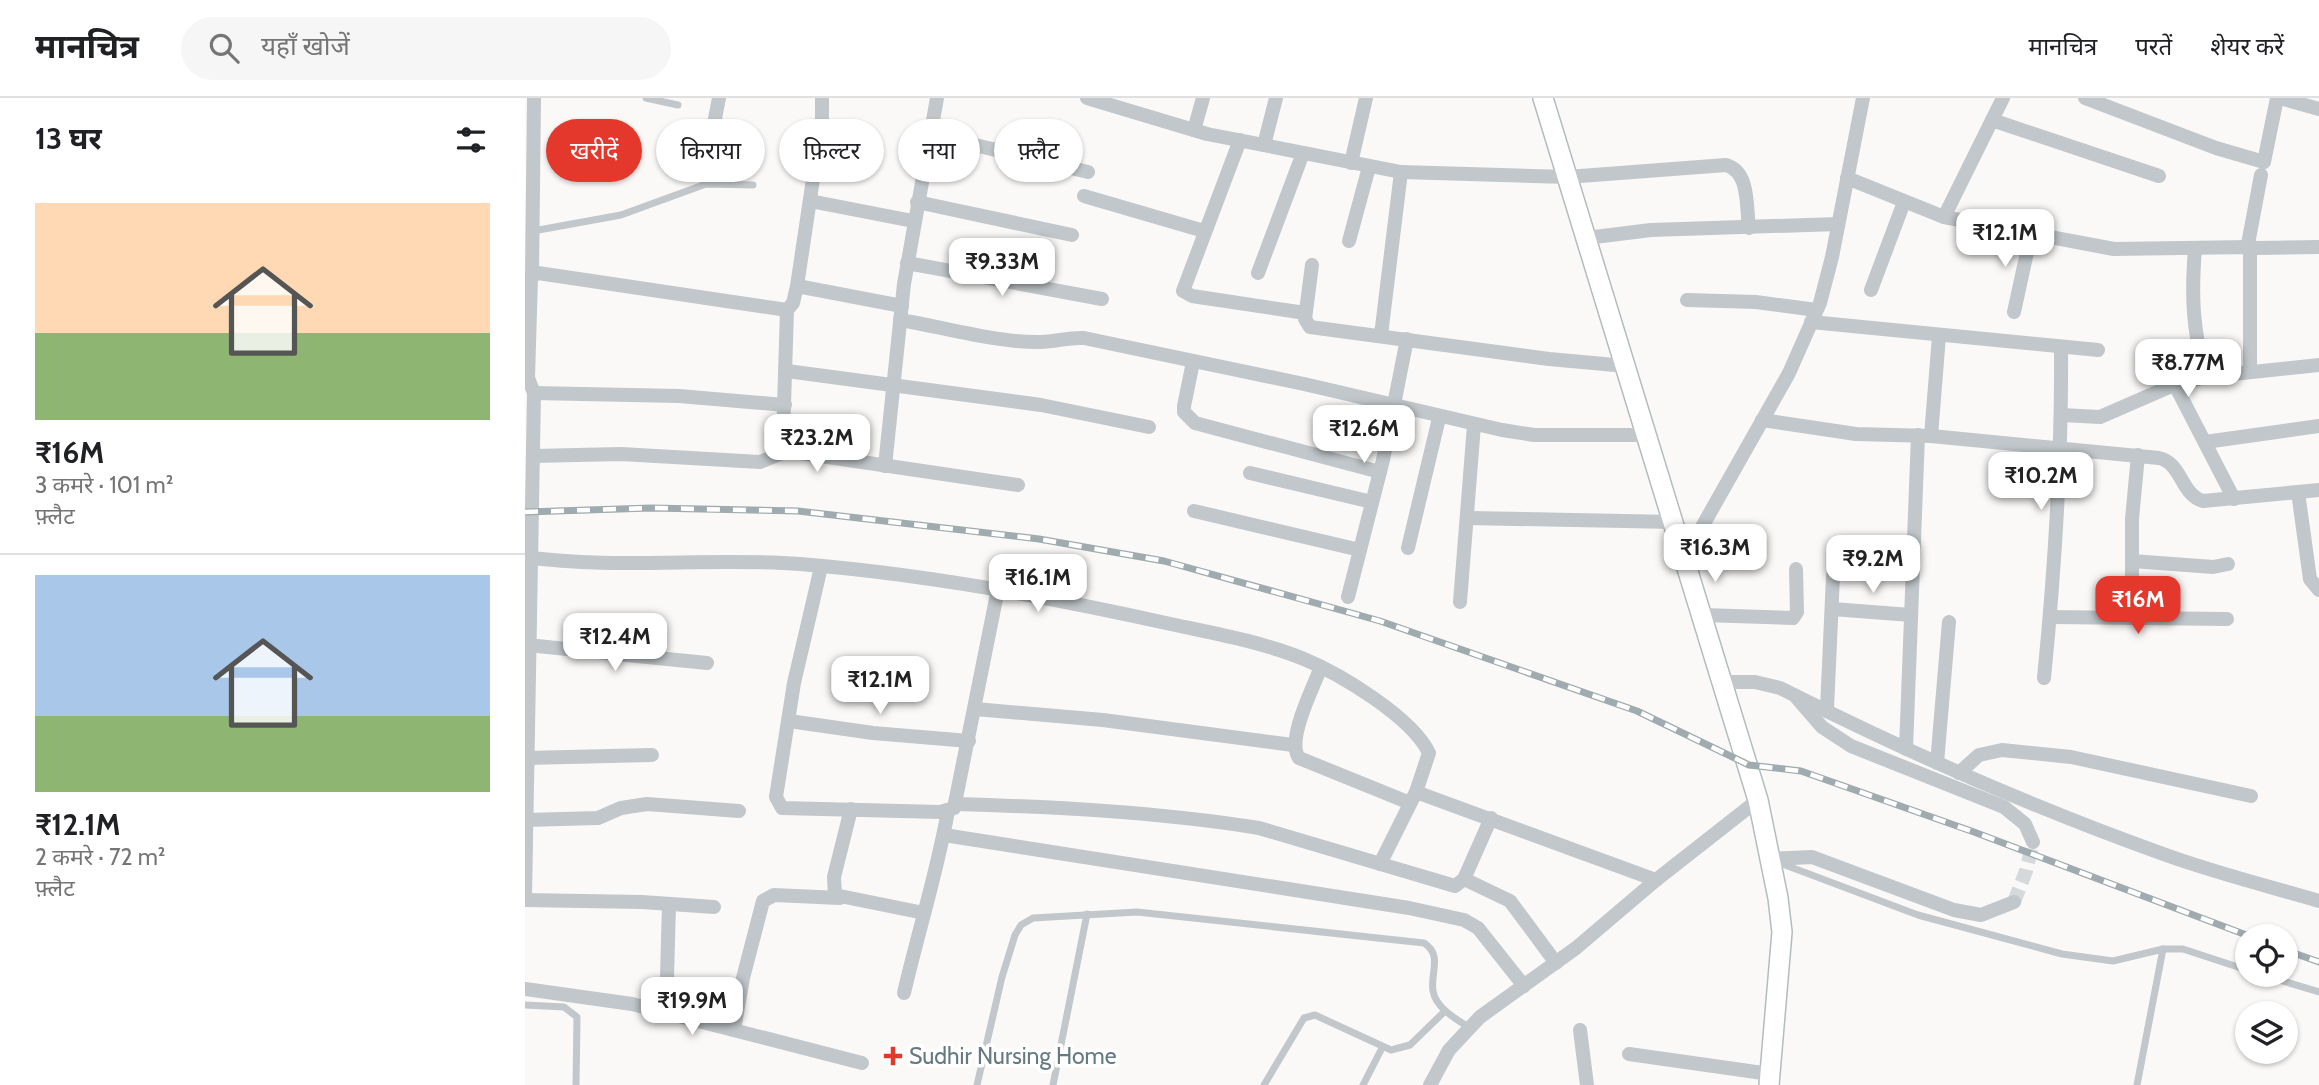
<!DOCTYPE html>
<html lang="hi">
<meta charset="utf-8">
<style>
body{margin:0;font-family:Cabin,"Noto Sans Devanagari",sans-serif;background:#f6f6f6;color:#202124;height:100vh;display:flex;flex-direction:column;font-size:26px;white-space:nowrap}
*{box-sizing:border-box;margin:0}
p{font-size:23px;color:#757577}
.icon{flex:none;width:38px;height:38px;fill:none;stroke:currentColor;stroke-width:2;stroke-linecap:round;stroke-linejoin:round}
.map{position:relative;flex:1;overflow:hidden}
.side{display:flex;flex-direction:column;background:#fff;width:525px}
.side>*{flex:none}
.top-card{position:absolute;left:21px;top:21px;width:665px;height:63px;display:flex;gap:14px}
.controls{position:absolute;left:1710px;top:826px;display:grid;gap:14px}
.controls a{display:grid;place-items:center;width:63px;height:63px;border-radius:50%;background:#fff;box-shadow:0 2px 5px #0004;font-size:35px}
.price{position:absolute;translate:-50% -60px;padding:0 16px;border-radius:14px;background:#fff;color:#222;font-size:23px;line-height:46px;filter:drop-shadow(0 2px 4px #0008)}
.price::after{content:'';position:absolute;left:50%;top:42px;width:21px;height:16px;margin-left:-10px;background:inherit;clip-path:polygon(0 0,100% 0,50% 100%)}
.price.current{background:#e4382d;color:#fff}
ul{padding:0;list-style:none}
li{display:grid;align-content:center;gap:14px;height:371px;padding:0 35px}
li+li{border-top:2px solid #e0e0e0}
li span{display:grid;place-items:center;height:217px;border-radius:0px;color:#555}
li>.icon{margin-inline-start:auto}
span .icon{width:126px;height:126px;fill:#fffc;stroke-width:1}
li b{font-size:30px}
h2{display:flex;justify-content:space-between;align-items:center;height:84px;padding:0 35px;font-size:30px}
.chip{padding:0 24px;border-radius:32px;background:#fff;box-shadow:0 2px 5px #0004;font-size:24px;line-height:63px}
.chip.current{background:#e4382d;color:#fff}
header{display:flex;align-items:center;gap:42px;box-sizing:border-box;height:98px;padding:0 35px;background:#fff;border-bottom:2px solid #e0e0e0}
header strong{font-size:33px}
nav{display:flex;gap:38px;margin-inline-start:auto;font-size:24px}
.search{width:490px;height:63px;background:#f6f6f6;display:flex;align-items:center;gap:18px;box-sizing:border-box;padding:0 24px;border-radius:38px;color:#757577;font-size:26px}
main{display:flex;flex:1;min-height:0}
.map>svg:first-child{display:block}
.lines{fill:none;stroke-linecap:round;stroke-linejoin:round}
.street-tunnel{stroke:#d5d9db;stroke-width:14;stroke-dasharray:14 7;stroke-linecap:butt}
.secondary-casing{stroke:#b3bcbf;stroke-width:22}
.lane{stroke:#c1c7ca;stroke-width:7}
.street{stroke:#c1c7ca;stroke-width:14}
.secondary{stroke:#fff;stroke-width:19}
.rail-casing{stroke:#a0abaf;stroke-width:7}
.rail{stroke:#fff;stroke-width:4.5;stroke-dasharray:13;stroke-linecap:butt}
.poi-dot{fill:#e4382d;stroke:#fff;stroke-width:2.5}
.labels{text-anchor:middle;stroke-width:7;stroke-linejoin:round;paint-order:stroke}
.poi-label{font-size:23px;fill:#657a83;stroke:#fff;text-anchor:start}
</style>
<header>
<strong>मानचित्र</strong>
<div class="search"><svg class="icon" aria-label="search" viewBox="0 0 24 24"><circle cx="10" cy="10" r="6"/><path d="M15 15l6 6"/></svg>यहाँ खोजें</div>
<nav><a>मानचित्र</a><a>परतें</a><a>शेयर करें</a></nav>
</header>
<main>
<section class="side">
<h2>13 घर<svg class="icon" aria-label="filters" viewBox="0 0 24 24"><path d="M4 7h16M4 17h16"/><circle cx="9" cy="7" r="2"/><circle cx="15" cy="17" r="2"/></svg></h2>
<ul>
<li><span style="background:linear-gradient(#ffd9b3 60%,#8fb573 0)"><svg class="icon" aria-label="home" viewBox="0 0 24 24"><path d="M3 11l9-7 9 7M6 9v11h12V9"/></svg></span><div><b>₹16M</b><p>3 कमरे · 101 m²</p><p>फ़्लैट</p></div></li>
<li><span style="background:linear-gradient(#a9c7e8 65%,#8fb573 0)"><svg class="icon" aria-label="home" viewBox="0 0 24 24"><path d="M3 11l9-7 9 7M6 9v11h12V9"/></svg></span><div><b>₹12.1M</b><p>2 कमरे · 72 m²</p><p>फ़्लैट</p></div></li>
</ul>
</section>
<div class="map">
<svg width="1794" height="987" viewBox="0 0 1794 987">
<rect width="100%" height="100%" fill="#faf9f8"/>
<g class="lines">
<path class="street-tunnel" d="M1489,804l12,-31 7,-29"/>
<g class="secondary-casing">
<path id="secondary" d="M1018,0l215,702 20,98 4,34 -13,153"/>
</g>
<g class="lane">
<path d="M121,0l32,7"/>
<path d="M8,133l88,-16 85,-31 47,1"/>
<path d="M1252,764l141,53 144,39 51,7 50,-12h20l64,21"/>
<path d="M1738,877l56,17"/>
<path d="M0,907l39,2 13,10 -1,68"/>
<path d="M452,987l25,-108 13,-42 6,-10 12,-7 104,-6 287,31c19,12 6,30 9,48 3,17 22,27 35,36"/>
<path d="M528,987l34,-171"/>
<path d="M739,987l40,-67 11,-3 76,35 19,-5 35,-34"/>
<path d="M838,987l19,-37"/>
<path d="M1612,987l26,-136"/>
</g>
<g class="street">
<path d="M562,0l120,36 194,38 166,5 159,-12c24,7 20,41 23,63"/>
<path d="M1560,0l131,50 48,14 13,-64"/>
<path d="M1755,0l39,11"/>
<path d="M1467,22l167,56"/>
<path d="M188,31l6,-31"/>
<path d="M669,32l9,-32"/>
<path d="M404,36l159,38"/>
<path d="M715,42l-57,151 9,5 113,17"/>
<path d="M739,47l12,-47"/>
<path d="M826,65l15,-65"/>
<path d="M1736,77l-13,69 7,4 64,-1"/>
<path d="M1322,80l97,39 170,32 136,-2v125"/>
<path d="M559,98l120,35"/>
<path d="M285,103l103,20"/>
<path d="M392,104l155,33"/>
<path d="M1419,119l59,-119"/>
<path d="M1061,140l65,-8 187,-6"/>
<path d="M824,143l20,-74"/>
<path d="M1670,150c-4,51 -2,79 10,129"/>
<path d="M382,165l195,36"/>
<path d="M787,167l-7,54 5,8 239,32 77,7"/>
<path d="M733,175l45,-120"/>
<path d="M7,177l2,-177"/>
<path d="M272,188l105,20"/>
<path d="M1346,192l33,-88"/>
<path d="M1162,202l69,2 60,8"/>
<path d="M262,212l-4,127 4,14 231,34"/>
<path d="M1489,214l17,-78"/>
<path d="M375,222c44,7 97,23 141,22 15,0 27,-5 43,-4l220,46 198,46 32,5h114"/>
<path d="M1286,224l287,28"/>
<path d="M856,237l20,-163"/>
<path d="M668,264l-9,44v6l11,11 185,49"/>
<path d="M262,273l254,34 108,22"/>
<path d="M1650,287l59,114"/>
<path d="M9,295l145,3 106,9"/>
<path d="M1537,317l38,2 69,-30 36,-10 114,-12"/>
<path d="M1237,322l94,14 75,2 228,22c23,5 22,37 44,43l116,-11"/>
<path d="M1406,338l8,-100"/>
<path d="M1680,344l114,-16"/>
<path d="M8,358l88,-2 139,8 27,-11"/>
<path d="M360,368l19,-182 33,-186"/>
<path d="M725,375l122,29"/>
<path d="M1773,394l12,87 9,11"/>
<path d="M669,413l166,39"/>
<path d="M943,420l206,4"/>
<path d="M883,450l31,-130"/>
<path d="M0,459c90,13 184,0 275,7 123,10 245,32 366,59 46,10 94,18 138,36 36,15 108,58 125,94l-13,39 -36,72"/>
<path d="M1160,459l104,-184 31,-70 12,-46 31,-159"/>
<path d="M1607,463l81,6 15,-3"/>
<path d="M296,469l-27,116 -18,114 6,11 158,4 14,-4 44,-219"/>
<path d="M823,499l35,-137 24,-121"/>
<path d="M935,504l14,-177"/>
<path d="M1307,511l79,6"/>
<path d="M1178,517l90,3 4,-6 -1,-43"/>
<path d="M1525,519l177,2"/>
<path d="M1607,520v-99l6,-64"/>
<path d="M2,547l180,18"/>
<path d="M796,569c-8,21 -35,73 -22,91l111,45"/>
<path d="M1519,580c11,-111 18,-219 17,-331"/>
<path d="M1199,584h31l25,6c125,63 254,120 386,167 50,18 102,31 153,46"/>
<path d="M1271,599l26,30 29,19 153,61 21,17 8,18"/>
<path d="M450,611l128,11 190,25"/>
<path d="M1302,611l6,-133"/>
<path d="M264,623l84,12 96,8"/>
<path d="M1381,651l12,-314"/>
<path d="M1,660l126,-3"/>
<path d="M1412,665l12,-141"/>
<path d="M1434,675l20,-18 23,-5 69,7 180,39"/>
<path d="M891,694l240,88"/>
<path d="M432,706c100,3 202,8 302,24l196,58 9,-7 27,-61"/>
<path d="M326,711l-17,68 1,18 89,18"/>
<path d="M1,722l72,-2 23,-10 26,-4 92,7"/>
<path d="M419,737l465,73 55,12 14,8 46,58"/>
<path d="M1245,761l42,-2 142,53 27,5 33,-13"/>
<path d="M939,781l46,22 46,62"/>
<path d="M0,800l9,-505 -6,-15 3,-101 7,-4 249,37 6,-7 4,-17 25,-167v-21"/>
<path d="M0,802l117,2 72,5"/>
<path d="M0,891l107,15 230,59"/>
<path d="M379,895c14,-61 33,-120 44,-182"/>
<path d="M141,915l3,-109"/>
<path d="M209,932l9,-52 20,-77 11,-6 66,3"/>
<path d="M1055,932l7,55"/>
<path d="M1104,956l141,20"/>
<path d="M905,987l19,-35 31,-33 96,-69 80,-68 102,-80"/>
</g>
<use href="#secondary" class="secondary"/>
<g class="rail-casing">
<g id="rail">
<path d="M0,414l126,-4 147,3 241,28 125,22 216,60 257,90 112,54 52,6 173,61 275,104"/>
<path d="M1760,852l34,12"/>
</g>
</g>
<use href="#rail" class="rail"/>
</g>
<path class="poi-dot" d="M364.5 947.5h7v7h7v7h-7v7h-7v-7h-7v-7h7z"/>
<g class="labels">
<g class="poi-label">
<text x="384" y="966">Sudhir Nursing Home</text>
</g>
</g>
</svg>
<div class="controls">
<a><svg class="icon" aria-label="locate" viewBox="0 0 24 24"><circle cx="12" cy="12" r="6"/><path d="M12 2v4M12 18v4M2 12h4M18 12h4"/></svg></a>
<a><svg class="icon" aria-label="layers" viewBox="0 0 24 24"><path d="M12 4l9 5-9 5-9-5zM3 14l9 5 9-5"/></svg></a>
</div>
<b class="price" style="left:1480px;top:171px">₹12.1M</b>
<b class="price" style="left:477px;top:200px">₹9.33M</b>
<b class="price" style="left:1663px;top:301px">₹8.77M</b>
<b class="price" style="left:839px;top:367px">₹12.6M</b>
<b class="price" style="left:292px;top:376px">₹23.2M</b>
<b class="price" style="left:1516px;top:414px">₹10.2M</b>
<b class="price" style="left:1190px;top:486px">₹16.3M</b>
<b class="price" style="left:1348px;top:497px">₹9.2M</b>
<b class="price" style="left:513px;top:516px">₹16.1M</b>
<b class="price current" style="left:1613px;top:538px">₹16M</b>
<b class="price" style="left:90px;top:575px">₹12.4M</b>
<b class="price" style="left:355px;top:618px">₹12.1M</b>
<b class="price" style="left:167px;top:939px">₹19.9M</b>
<div class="top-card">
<a class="chip current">खरीदें</a>
<a class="chip">किराया</a>
<a class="chip">फ़िल्टर</a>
<a class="chip">नया</a>
<a class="chip">फ़्लैट</a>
</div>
</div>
</main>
